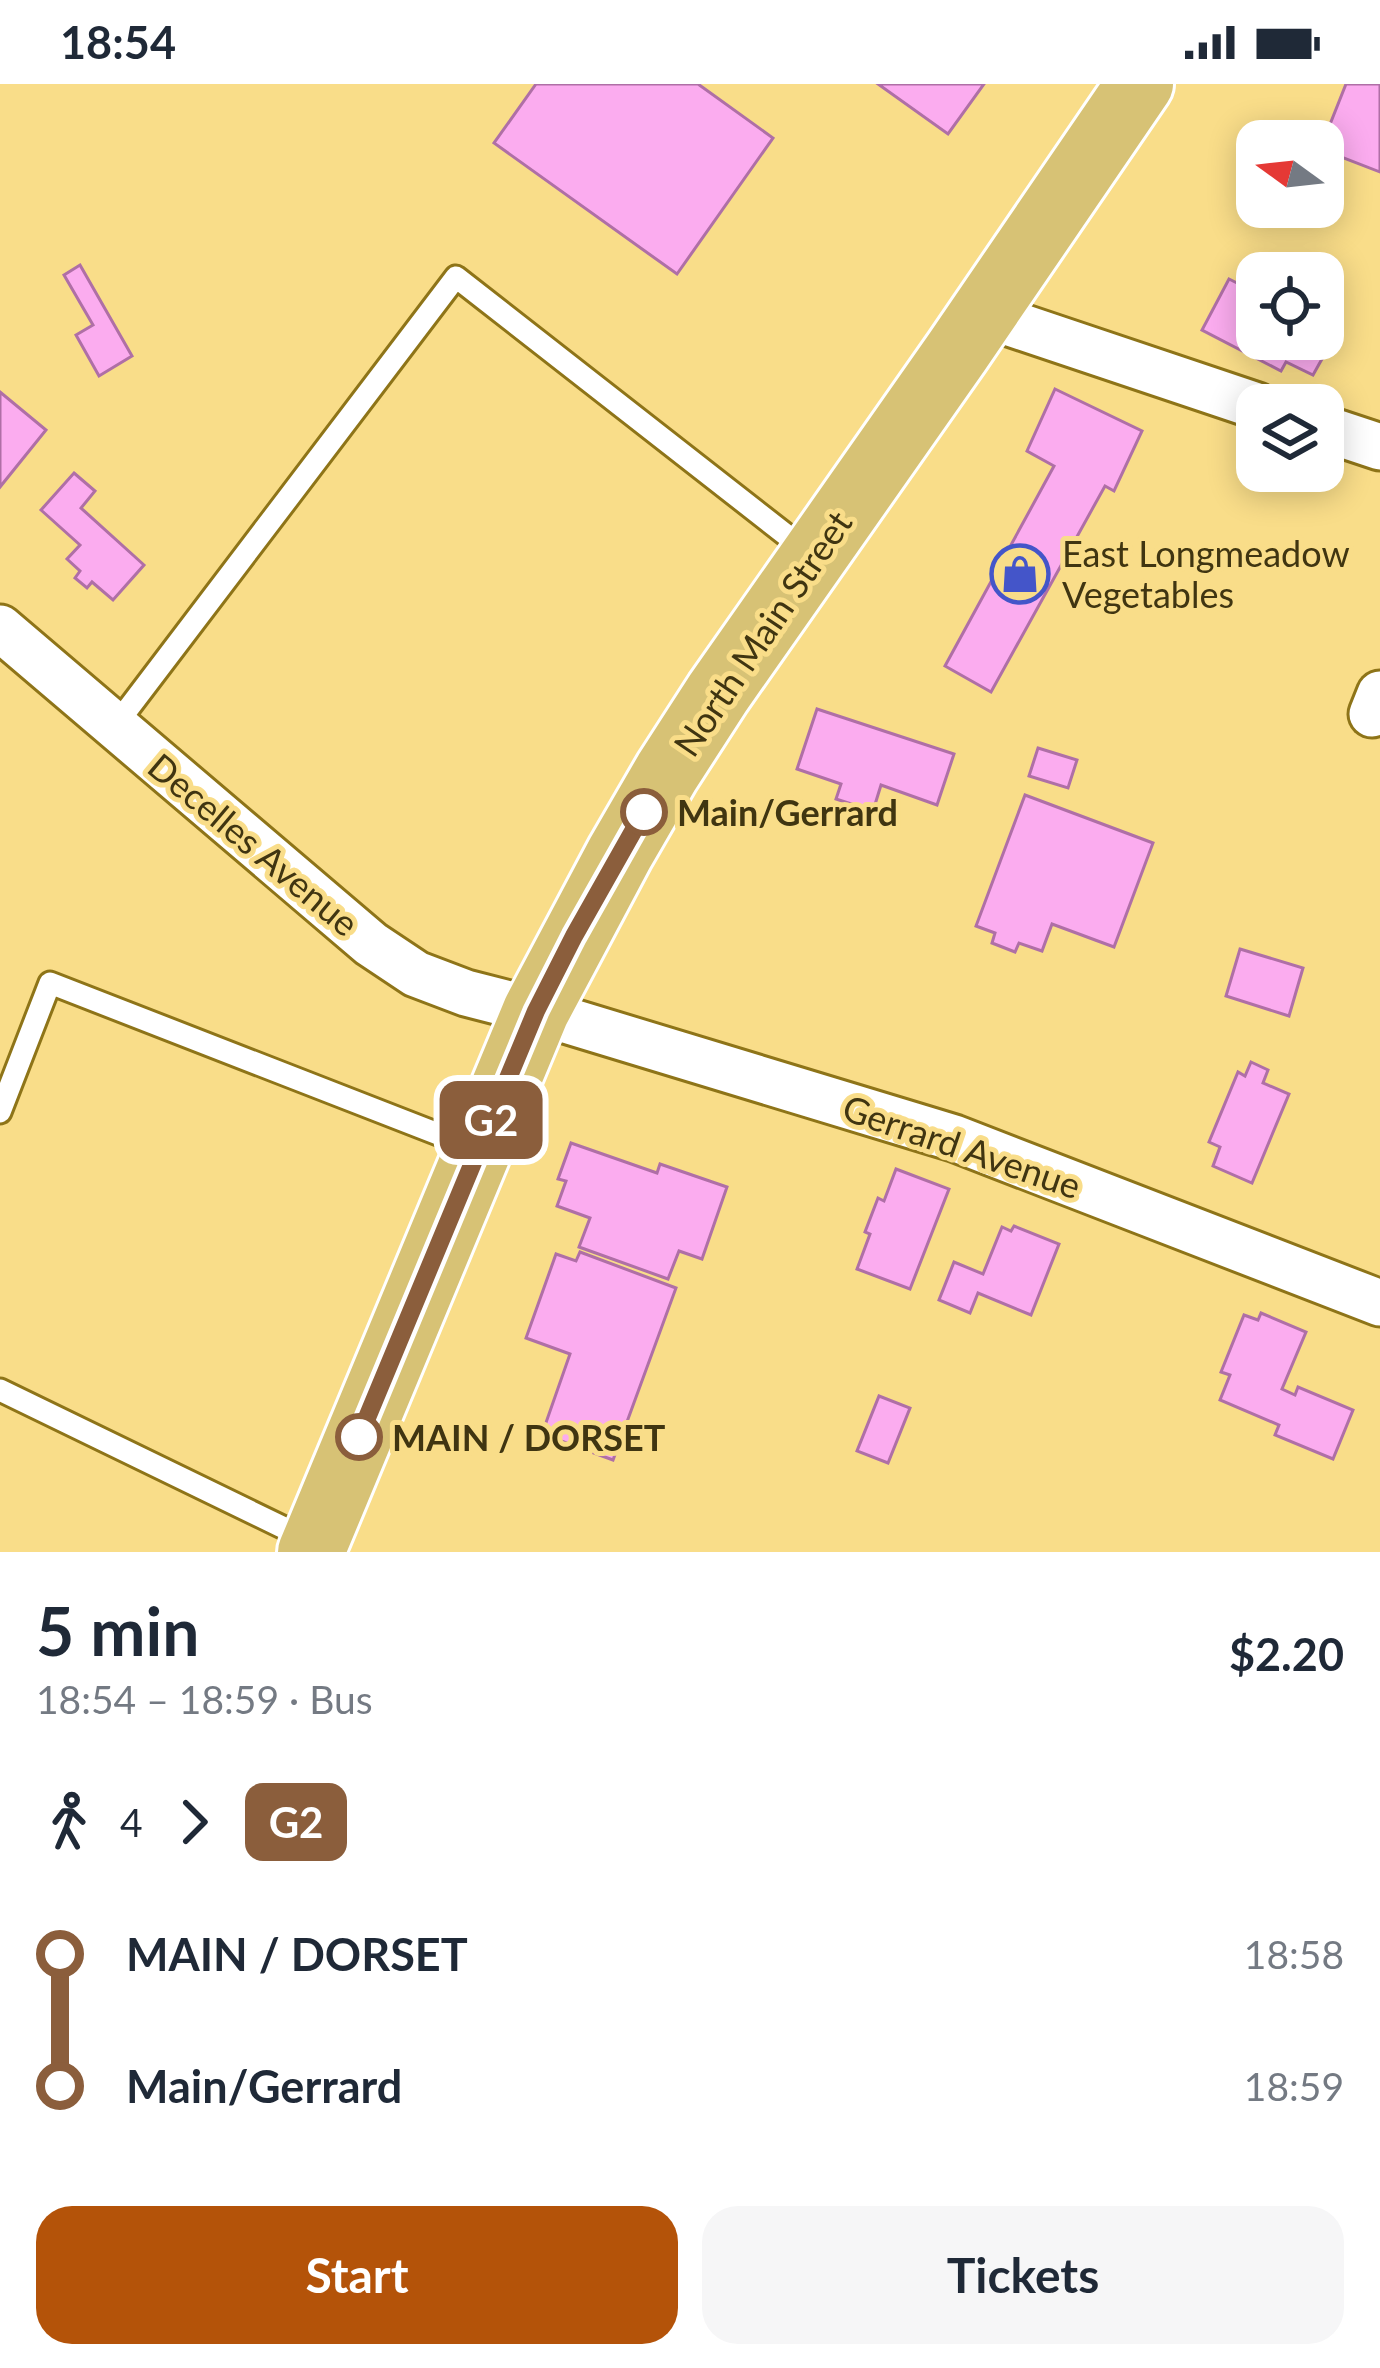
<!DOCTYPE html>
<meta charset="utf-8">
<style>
:root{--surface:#fff;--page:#f6f6f7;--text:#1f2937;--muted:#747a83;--accent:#b45309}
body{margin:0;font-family:Lato,sans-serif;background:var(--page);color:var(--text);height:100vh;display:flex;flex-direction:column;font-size:45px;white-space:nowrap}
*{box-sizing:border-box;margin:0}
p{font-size:39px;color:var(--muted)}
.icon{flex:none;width:66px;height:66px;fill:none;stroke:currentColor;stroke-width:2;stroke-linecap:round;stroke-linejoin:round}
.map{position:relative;height:1468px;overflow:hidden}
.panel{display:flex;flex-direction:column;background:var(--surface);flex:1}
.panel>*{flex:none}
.badge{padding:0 24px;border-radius:18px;font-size:42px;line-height:78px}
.needle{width:78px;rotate:285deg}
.buttons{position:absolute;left:1236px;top:36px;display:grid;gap:24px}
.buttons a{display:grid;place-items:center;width:108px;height:108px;border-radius:24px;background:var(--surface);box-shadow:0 6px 30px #0003;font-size:60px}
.map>.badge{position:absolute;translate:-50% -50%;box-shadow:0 0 0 6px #fff}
.legs{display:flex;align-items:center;gap:18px;height:132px;padding:0 36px;font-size:39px}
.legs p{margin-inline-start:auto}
.summary{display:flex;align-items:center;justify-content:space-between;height:204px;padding:0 36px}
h1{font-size:66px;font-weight:700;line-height:90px}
.primary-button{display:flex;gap:24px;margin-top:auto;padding:24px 36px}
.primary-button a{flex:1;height:138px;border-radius:36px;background:var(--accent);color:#fff;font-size:48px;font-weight:700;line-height:138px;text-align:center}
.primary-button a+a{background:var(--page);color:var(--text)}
ul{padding:0 36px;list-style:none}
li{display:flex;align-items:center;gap:42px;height:132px;font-size:45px}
li i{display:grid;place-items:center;width:18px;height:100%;margin:0 15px;background:currentColor}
li i::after{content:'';width:30px;height:30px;margin:-15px;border:9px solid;border-radius:50%;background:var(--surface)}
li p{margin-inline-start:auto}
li:first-child i{background:linear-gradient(#0000 50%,currentColor 0)}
li:last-child i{background:linear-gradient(currentColor 50%,#0000 0)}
.status{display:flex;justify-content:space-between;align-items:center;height:84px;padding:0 60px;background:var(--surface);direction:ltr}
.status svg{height:33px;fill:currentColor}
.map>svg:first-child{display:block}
.building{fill:#fbacef;stroke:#af6fa6;stroke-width:3}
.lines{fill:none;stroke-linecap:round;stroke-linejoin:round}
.lane-casing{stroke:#8e7418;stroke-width:27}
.street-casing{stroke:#8e7418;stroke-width:51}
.primary-casing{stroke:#fff;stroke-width:72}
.lane{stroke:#fff;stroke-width:21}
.street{stroke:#fff;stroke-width:45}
.primary{stroke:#d7c275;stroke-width:66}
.line-1-casing{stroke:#fff;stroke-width:27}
.line-1{stroke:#8b5e3c;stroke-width:18}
.stop-1-dot{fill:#fff;stroke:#8b5e3c;stroke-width:6}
.labels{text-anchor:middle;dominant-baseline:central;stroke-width:10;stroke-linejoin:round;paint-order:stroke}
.poi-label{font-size:36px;fill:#403511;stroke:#f9dd89;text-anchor:start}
.street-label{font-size:36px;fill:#403511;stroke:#f9dd89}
.stop-label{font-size:36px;font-weight:bold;fill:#403511;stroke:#f9dd89;text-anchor:start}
</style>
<div class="status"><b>18:54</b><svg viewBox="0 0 49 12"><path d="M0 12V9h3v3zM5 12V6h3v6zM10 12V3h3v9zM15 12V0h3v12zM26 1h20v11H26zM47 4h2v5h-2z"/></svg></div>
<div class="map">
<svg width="1380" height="1468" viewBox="0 0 1380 1468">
<rect width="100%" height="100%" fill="#f9dd89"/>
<g class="building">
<path d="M536,0H698L773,54L677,190L494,59Z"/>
<path d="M878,0H984L948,50Z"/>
<path d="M1346,0H1380V88L1323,66V58Z"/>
<path d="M80,181L132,272L99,292L76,251L93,241L64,191Z"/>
<path d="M1229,195L1257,209V255H1323V252L1332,257L1313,291L1286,278L1281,287L1202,246Z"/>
<path d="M1055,305L1142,347L1114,407L1105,402L991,608L945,582L1054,382L1027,367Z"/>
<path d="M0,308L46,346L0,403Z"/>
<path d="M74,389L95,407L81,424L144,481L113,516L92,498L87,504L75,494L80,487L67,475L80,461L41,426Z"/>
<path d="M817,625L954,670L937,721L881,701L873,727L836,715L841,700L797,685Z"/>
<path d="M1038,664L1077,676L1068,704L1029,692Z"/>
<path d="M1025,711L1153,759L1114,863L1052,840L1042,867L1019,859L1015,868L992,859L995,849L976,842Z"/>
<path d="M1240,865L1303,884L1289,932L1226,912Z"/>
<path d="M1251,978L1268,986L1263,999L1289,1010L1252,1099L1213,1082L1220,1063L1209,1058L1238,988L1245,992Z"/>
<path d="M571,1059L657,1089L660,1080L727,1103L702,1175L679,1167L668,1195L579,1163L590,1134L557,1122L566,1097L558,1095Z"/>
<path d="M896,1085L949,1105L910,1205L857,1185L870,1150L865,1148L878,1114L884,1117Z"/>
<path d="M1014,1142L1059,1160L1031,1231L978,1209L970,1229L939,1216L954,1178L983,1190L1002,1143L1011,1147Z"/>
<path d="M580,1168L676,1204L613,1376L542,1350L570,1270L526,1254L556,1170L576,1177Z"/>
<path d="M1261,1229L1306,1248L1282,1305L1295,1311L1298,1303L1353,1326L1333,1375L1275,1351L1279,1341L1220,1316L1230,1291L1221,1288L1244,1231L1258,1236Z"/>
<path d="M879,1312L910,1324L888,1379L857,1367Z"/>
</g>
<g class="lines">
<defs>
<g id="lane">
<path d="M115,642L456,193L808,468"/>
<path d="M0,1028L50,899L474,1064"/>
<path d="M0,1306L309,1456"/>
</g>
<g id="street">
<path d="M983,230L1257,322"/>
<path d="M1323,344L1380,363"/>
<path d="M0,544L371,860L416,890L466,909L536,927L954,1054L1380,1219"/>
<path d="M1372,630L1380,610"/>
</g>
<path id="primary" d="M311,1468L536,927L620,769L667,688L718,609L957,268L1140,0"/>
</defs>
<use href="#lane" class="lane-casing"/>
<use href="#street" class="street-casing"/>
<use href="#primary" class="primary-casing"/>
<use href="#lane" class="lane"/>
<use href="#street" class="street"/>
<use href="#primary" class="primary"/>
</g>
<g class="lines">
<defs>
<path id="line-1" d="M359,1353L536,927L574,852L644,728"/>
</defs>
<use href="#line-1" class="line-1-casing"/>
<use href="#line-1" class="line-1"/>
</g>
<defs>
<symbol id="shop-ring" viewBox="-11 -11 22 22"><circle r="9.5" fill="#f9dd89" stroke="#4455c9" stroke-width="1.5"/><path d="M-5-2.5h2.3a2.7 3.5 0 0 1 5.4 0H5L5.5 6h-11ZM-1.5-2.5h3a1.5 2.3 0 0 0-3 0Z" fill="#4455c9"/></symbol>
</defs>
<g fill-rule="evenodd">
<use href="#shop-ring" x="987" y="457" width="66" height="66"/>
</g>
<g class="stop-1-dot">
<circle cx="644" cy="728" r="21"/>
<circle cx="359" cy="1353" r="21"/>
</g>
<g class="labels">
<g class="poi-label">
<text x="1062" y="469">East Longmeadow<tspan x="1062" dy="41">Vegetables</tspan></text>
</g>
<g class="street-label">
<text transform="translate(762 549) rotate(-56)">North Main Street</text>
<text transform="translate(254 760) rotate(40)">Decelles Avenue</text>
<text transform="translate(962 1062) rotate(19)">Gerrard Avenue</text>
</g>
<g class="stop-label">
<text x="677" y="728">Main/Gerrard</text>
<text x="392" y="1353">MAIN / DORSET</text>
</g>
</g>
</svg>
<div class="buttons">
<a><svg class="needle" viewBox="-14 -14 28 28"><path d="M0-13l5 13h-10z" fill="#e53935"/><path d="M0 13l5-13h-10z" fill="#747a83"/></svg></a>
<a><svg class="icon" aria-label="locate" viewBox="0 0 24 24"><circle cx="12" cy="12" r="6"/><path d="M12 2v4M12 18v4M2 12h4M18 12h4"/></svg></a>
<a><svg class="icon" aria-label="layers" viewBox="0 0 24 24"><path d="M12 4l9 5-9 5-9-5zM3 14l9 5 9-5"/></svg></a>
</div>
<b class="badge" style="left:491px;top:1036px;background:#8b5e3c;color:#fff">G2</b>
</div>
<section class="panel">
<div class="summary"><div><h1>5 min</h1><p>18:54 – 18:59 · Bus</p></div><b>$2.20</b></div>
<div class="legs"><svg class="icon" aria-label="walk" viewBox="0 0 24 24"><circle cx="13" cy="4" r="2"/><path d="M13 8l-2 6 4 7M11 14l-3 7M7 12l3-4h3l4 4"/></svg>4<svg class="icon" aria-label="forward" viewBox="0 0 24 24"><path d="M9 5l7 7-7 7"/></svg><b class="badge" style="background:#8b5e3c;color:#fff">G2</b></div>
<ul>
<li><i style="color:#8b5e3c"></i><b>MAIN / DORSET</b><p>18:58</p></li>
<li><i style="color:#8b5e3c"></i><b>Main/Gerrard</b><p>18:59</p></li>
</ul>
<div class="primary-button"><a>Start</a><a>Tickets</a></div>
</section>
